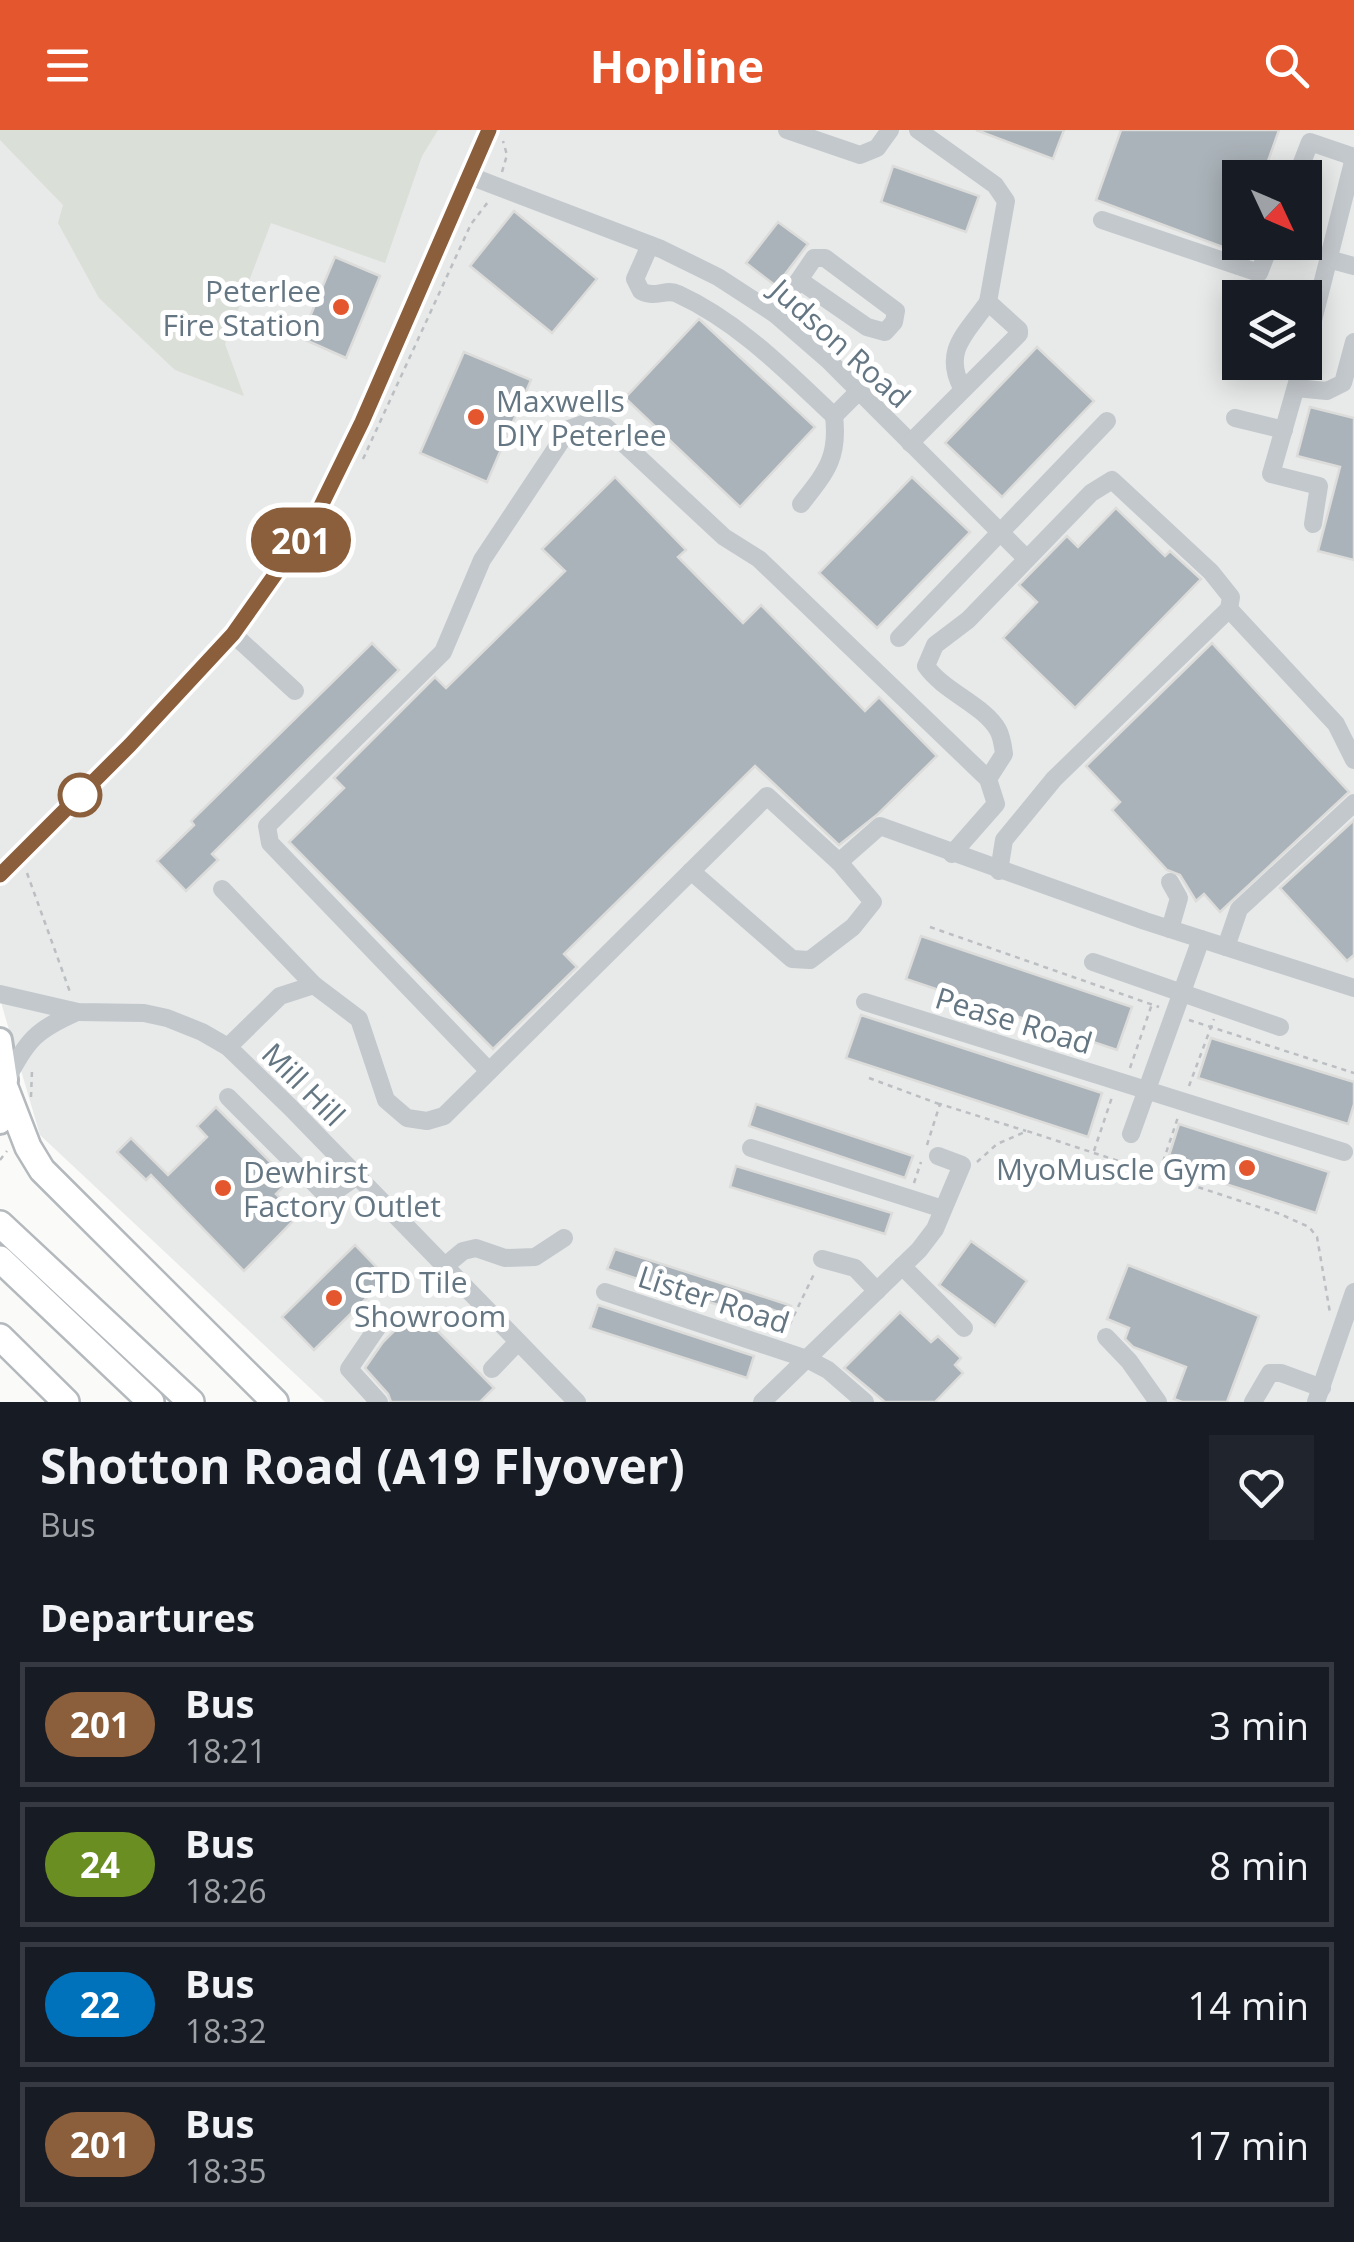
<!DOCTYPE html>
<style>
:root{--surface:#171b24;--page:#20242c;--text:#f1f3f6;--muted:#9ea1a6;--line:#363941;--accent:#e4572e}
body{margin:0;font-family:"Open Sans",sans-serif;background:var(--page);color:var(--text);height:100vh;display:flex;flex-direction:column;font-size:38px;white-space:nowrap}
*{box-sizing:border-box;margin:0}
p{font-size:32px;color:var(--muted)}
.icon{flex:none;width:55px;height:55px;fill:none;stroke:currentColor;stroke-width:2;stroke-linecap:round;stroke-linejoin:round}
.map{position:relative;height:1272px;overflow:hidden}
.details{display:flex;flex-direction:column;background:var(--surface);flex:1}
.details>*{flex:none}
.badge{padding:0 20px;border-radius:32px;font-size:35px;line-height:65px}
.needle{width:65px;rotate:134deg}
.buttons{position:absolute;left:1222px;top:30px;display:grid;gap:20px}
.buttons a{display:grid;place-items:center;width:100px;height:100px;border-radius:0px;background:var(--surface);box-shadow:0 5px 25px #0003;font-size:50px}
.map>.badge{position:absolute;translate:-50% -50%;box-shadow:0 0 0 5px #fff}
h2{padding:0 40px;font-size:38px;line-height:90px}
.round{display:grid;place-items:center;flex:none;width:105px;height:105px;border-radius:0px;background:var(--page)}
.head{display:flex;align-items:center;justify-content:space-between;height:170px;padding:0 40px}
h1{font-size:48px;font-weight:700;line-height:75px}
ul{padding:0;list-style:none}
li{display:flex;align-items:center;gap:30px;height:125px;margin:0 20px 15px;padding:0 20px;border:5px solid var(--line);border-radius:0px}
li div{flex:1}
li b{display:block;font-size:38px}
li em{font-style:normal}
li .badge{min-width:110px;font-weight:700;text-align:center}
header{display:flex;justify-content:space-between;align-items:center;height:130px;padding:0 40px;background:var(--accent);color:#fff;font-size:45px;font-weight:700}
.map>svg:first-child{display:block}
.built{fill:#e8e9e9;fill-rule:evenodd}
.green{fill:#dadfd7}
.building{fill:#aab3b9;stroke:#dcdcda;stroke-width:2.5}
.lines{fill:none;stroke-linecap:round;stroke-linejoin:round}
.major-casing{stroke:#b5babe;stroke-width:28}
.highway-casing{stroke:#b4b9bd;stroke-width:30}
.path{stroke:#bbbfc2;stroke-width:2.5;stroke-dasharray:5 5;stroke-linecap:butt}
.minor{stroke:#c3c8cc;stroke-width:18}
.major{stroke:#fff;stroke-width:22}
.highway{stroke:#fff;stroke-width:25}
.line-casing{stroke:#fff;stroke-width:22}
.line{stroke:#8b5e3c;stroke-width:15}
.poi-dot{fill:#e4572e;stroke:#fff;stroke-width:4}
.stop-dot{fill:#fff;stroke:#8b5e3c;stroke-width:5}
.labels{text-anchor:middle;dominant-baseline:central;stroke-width:10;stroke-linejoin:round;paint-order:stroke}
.poi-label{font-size:30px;fill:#657683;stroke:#fff;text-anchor:start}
.street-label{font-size:30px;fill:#657683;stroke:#fff}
</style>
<header><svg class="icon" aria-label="menu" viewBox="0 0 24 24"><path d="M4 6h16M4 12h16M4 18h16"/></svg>Hopline<svg class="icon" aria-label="search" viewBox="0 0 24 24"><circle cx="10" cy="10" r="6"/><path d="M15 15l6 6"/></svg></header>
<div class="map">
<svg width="1354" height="1272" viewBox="0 0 1354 1272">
<rect width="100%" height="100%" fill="#fafaf8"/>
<path class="built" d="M0,0H1354V1272H325L40,1005L0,869ZM1240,48H1305V112H1240ZM1240,168H1305V232H1240Z"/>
<path class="green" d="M0,0H438L422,26L385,133L271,93L225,214L244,266L175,240L99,168L58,93L63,75L0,10Z"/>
<g class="building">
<path d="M976,0H1064L1053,29Z"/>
<path d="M1121,0H1279L1262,48H1240V111L1236,122L1096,70Z"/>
<path d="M893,36L979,66L966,102L881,72Z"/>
<path d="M514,81L597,149L552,203L470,136Z"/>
<path d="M778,92L808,114L776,156L746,133Z"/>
<path d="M335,127L380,146L346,228L301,208Z"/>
<path d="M699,189L815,297L740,377L625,268Z"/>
<path d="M1037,217L1094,271L1002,367L945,313Z"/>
<path d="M464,222L531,250L487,352L420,323Z"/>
<path d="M1310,277L1354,288V430L1318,421L1340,337L1297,326Z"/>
<path d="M615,347L686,420L678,427L743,493L761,475L865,581L879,567L937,626L878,684L839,715L755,636L564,824L577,837L493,919L289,712L344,658L334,648L435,547L446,558L565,441L542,419Z"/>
<path d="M912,347L970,402L877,498L819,443Z"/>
<path d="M1116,378L1165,426L1170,421L1201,449L1075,578L1003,508L1037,472L1019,455L1067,406L1078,417Z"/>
<path d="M372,513L399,540L212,724L218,730L186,761L157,731L194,695L191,691Z"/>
<path d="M1212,513L1349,662L1220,782L1204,764L1196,771L1180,745L1167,740L1112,680L1120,672L1086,636Z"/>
<path d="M1354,690V825L1347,831L1280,758Z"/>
<path d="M921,806L1132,877L1117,920L906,849Z"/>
<path d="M861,885L1102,963L1088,1007L846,928Z"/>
<path d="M1211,908L1354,952V974L1348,994L1198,948Z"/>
<path d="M756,974L913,1026L905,1048L749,996Z"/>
<path d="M216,977L289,1051L276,1064L298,1086L244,1141L151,1045L146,1050L117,1022L131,1008L168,1045L207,1007L197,996Z"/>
<path d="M1179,994L1329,1042L1316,1083L1166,1035Z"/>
<path d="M736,1036L892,1083L885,1104L730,1057Z"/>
<path d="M971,1111L1027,1151L995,1196L939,1155Z"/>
<path d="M355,1115L387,1148L314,1220L282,1187Z"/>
<path d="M615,1119L786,1174L791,1176L787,1186L771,1179L768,1191L607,1139Z"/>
<path d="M1128,1135L1259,1186L1227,1272H1182L1174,1269L1186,1237L1133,1217L1125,1209L1129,1198L1107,1189Z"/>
<path d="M598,1175L754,1226L747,1248L590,1198Z"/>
<path d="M416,1179L494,1258L480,1272H391L388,1264L365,1238L383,1212Z"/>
<path d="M900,1182L931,1212L938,1206L961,1228L955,1235L963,1243L935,1272H885L844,1238Z"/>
</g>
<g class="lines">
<defs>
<path id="major" d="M0,910L6,950L0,992"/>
<g id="highway">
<path d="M6,960L28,1017L42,1040L275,1272"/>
<path d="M0,1094L191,1272"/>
<path d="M0,1129L151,1272"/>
<path d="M0,1207L66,1272"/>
</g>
</defs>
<use href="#major" class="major-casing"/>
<use href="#highway" class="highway-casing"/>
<g class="path">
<path d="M502,42L507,25L503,11"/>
<path d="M363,329L471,94L488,72"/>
<path d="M27,743L70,862"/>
<path d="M930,797L1159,877"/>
<path d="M1189,890L1354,943"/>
<path d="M1130,938L1152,874"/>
<path d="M869,948L939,974"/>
<path d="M1189,956L1214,889"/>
<path d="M31,967L32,940"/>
<path d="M927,1015L940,974L1026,1001"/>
<path d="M1094,1021L1112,967"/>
<path d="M0,1030L7,1021"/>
<path d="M977,1032L997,1014L1027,1001L1280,1084L1309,1097L1317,1107L1330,1183"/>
<path d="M1160,1041L1178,987"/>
<path d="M914,1053L921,1032"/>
<path d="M785,1204L814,1144"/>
</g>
<g class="minor">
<path d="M787,0L860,25L877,18L890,0"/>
<path d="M918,0L995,55L1006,71L988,172"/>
<path d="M470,46L661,119L718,147L775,184L828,230L1027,429"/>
<path d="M1296,48L1310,12L1354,27"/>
<path d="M1102,90L1259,143L1271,112"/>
<path d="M650,115L635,149L641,161C655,169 666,158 678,164C739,192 786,241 834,286L859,261"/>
<path d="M1328,129L1354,136"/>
<path d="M775,184L799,150L867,197L885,202L894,192L896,181L825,128H814L799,150"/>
<path d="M1305,222L1354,28"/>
<path d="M1303,232L1271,344L1319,356L1313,394"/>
<path d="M1296,258L1327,261L1343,253L1354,212"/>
<path d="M1235,288L1284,300"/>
<path d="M910,313L1019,204V200L988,172C967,203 942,220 962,258"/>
<path d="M801,374C826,342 839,328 834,286"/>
<path d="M233,504L295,561"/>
<path d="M899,508L1107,291"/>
<path d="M988,649L1004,624C1003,616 1002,607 998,600C984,575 944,562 926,536L935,515L968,490L1091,363L1112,350L1211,442L1231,467L1229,479"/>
<path d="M691,741L792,829L810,830L853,797L873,772L839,732"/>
<path d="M999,741L1004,710L1054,649L1229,479L1336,594L1354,630"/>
<path d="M0,745L157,587L233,504L315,389L362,292L489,0"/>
<path d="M1170,752L1179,768L1170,799"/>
<path d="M222,759L314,855"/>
<path d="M1226,817L1239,779L1354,673"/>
<path d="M1093,832L1280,897"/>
<path d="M0,864L78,882L144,883L167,888L202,902L228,917L290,977L577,1272"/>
<path d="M865,872L1344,1022"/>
<path d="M228,917L280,866L314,855L359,889L386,970L407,988L427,991L444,986L767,666L839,732L880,696L1145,791L1354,858"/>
<path d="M489,941L270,713L267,696L443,522L482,430L569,299L586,293L606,297L724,407L759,429L988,649L996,674L952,724"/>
<path d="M6,950C29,909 34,901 77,882"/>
<path d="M228,967L325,1064H331L357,1046"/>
<path d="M1131,1004L1201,809"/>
<path d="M751,1018L943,1079"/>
<path d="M822,1129L855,1138L877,1161"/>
<path d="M445,1136L463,1121L476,1118L505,1128L535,1127L564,1108"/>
<path d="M902,1136L964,1198"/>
<path d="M605,1162L807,1229L828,1240L865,1272"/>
<path d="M1106,1207L1129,1231L1158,1272"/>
<path d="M492,1239L518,1212"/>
<path d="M379,1272L349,1239L379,1195"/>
<path d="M762,1272L919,1120L935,1099L962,1035L938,1026"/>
<path d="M1253,1272L1270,1243H1281L1322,1258"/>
<path d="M1316,1272L1354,1162"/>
</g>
<use href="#major" class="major"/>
<use href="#highway" class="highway"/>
</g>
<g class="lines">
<defs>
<path id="line" d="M0,745L130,615L233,504L315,388L362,292L489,0"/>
</defs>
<use href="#line" class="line-casing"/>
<use href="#line" class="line"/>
</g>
<g class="poi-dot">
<circle cx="341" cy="177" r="10"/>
<circle cx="476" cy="287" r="10"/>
<circle cx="1247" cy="1038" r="10"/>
<circle cx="223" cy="1058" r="10"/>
<circle cx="334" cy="1168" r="10"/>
</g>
<circle class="stop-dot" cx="80" cy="665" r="20"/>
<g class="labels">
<g class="poi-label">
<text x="321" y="160" text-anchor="end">Peterlee<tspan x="321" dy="34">Fire Station</tspan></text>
<text x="496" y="270">Maxwells<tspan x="496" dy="34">DIY Peterlee</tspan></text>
<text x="1227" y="1038" text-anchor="end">MyoMuscle Gym</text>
<text x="243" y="1041">Dewhirst<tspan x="243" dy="34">Factory Outlet</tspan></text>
<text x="354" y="1151">CTD Tile<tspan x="354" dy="34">Showroom</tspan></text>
</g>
<g class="street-label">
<text transform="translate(841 213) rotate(42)">Judson Road</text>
<text transform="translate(1014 890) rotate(17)">Pease Road</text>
<text transform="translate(304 954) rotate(45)">Mill Hill</text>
<text transform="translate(714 1169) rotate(18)">Lister Road</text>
</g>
</g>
</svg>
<div class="buttons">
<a><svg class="needle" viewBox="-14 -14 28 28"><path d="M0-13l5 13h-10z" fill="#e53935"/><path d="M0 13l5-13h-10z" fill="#9ea1a6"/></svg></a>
<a><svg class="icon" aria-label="layers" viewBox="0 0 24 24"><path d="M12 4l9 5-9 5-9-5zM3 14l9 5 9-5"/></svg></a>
</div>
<b class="badge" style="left:301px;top:410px;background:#8b5e3c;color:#fff">201</b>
</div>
<section class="details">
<div class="head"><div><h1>Shotton Road (A19 Flyover)</h1><p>Bus</p></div><a class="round"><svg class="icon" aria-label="heart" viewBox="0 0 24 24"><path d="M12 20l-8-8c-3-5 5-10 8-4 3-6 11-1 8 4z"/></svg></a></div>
<h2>Departures</h2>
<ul>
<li><span class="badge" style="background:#8b5e3c;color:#fff">201</span><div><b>Bus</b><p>18:21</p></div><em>3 min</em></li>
<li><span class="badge" style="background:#6b8e23;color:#fff">24</span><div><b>Bus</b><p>18:26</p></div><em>8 min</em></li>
<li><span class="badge" style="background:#0072bc;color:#fff">22</span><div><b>Bus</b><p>18:32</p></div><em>14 min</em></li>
<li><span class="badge" style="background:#8b5e3c;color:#fff">201</span><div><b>Bus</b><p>18:35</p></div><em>17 min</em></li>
</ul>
</section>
